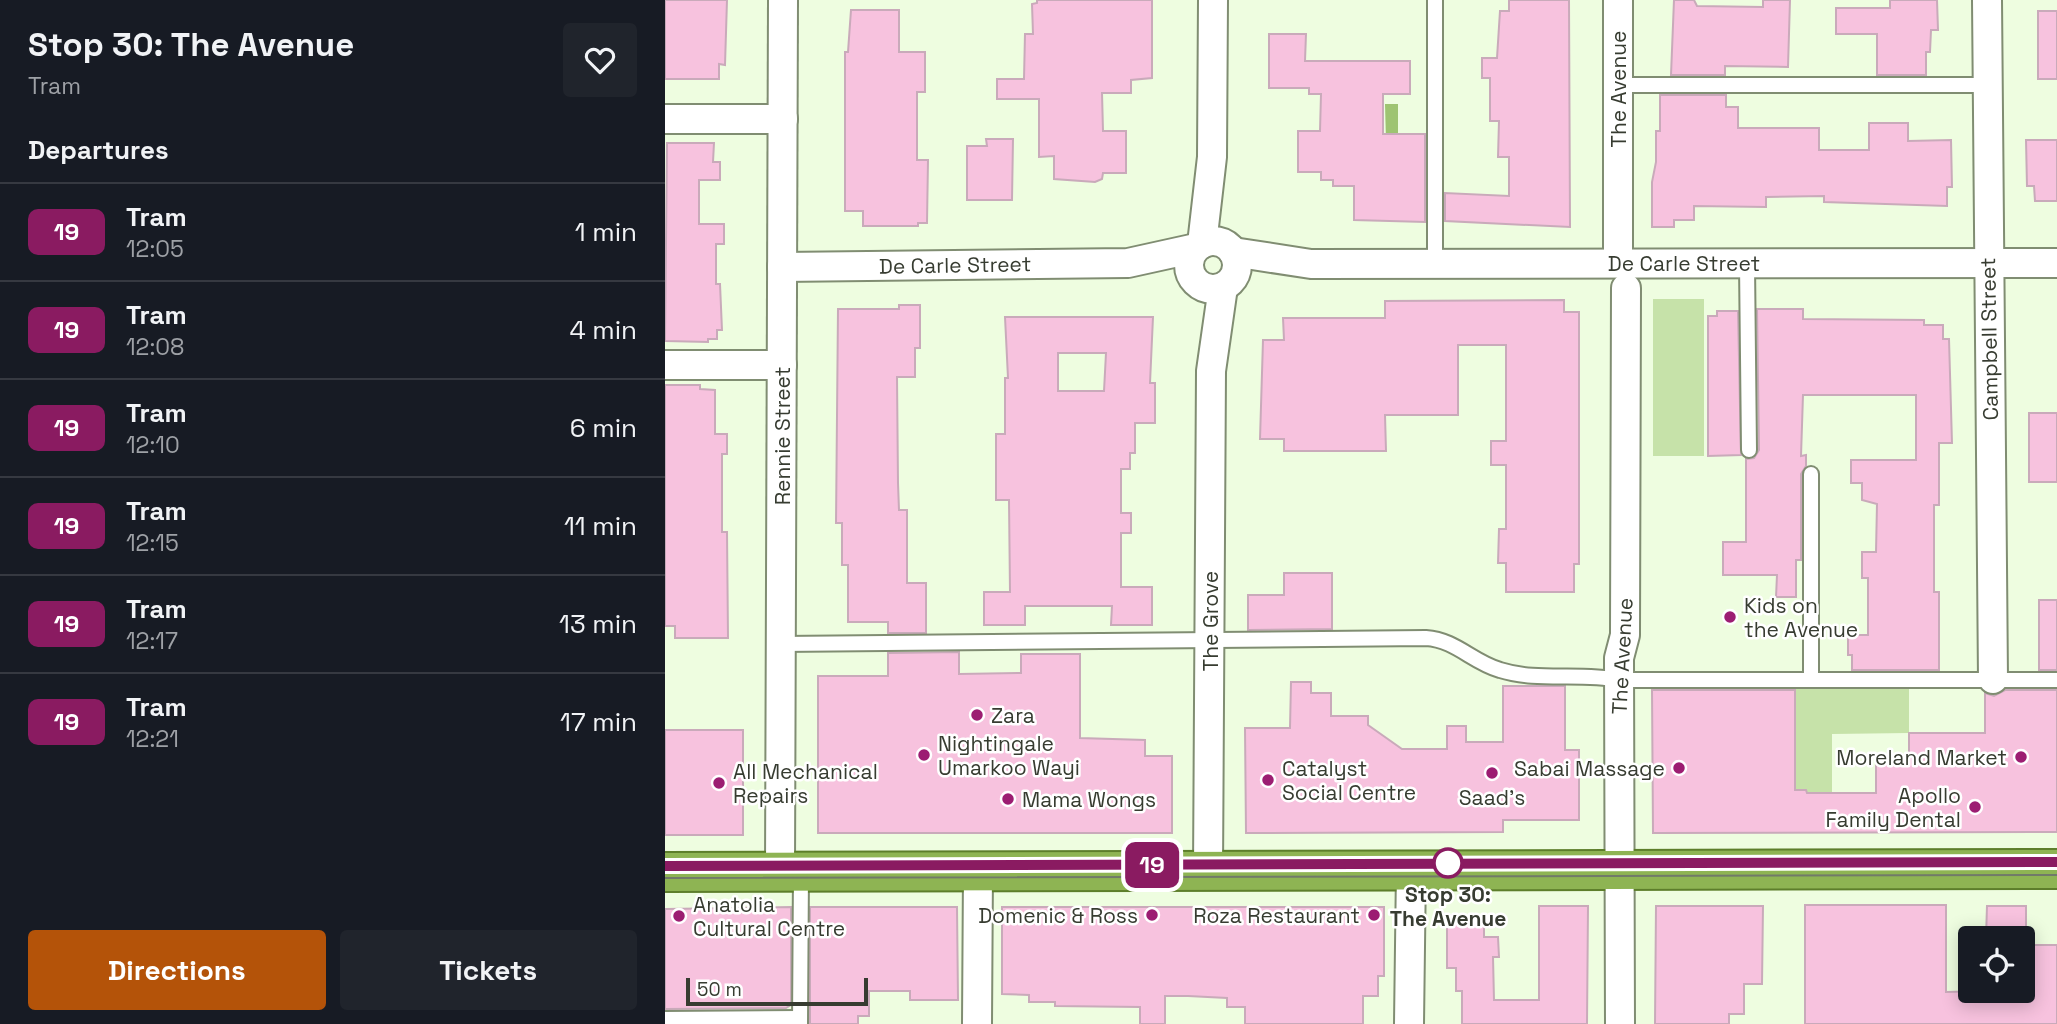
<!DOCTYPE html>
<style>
:root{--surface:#171b24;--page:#20242c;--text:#f1f3f6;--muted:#9ea1a6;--line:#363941;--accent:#b45309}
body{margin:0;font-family:"Space Grotesk",sans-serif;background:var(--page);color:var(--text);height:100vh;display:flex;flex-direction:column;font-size:26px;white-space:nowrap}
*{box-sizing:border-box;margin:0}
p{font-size:23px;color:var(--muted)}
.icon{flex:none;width:38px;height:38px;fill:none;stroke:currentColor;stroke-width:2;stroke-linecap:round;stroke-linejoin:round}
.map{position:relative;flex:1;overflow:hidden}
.sheet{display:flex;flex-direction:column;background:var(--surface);width:665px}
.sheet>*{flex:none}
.badge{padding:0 14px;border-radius:10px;font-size:24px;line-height:46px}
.buttons{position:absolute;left:1293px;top:926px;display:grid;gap:14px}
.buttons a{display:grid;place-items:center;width:77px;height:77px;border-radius:7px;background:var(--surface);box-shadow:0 4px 18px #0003;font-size:35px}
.scale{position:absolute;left:21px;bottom:18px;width:182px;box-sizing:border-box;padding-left:7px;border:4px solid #373c31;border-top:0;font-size:19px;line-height:24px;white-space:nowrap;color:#373c31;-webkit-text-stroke:5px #fff;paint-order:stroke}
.map>.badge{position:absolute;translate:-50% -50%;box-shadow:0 0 0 4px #fff}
h2{padding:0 28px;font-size:26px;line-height:63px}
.round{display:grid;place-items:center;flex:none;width:74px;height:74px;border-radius:7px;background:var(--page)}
.headline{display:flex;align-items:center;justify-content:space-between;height:119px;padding:0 28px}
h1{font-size:33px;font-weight:700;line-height:52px}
.cta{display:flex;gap:14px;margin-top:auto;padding:14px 28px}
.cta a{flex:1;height:80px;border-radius:7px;background:var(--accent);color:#fff;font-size:28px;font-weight:700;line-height:80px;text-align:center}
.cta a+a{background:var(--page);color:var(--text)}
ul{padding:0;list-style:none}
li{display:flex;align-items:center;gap:21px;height:98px;padding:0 28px;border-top:2px solid var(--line)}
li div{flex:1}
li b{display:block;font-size:26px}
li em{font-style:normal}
li .badge{min-width:77px;font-weight:700;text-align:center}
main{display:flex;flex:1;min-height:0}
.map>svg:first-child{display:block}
.green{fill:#c6e2a9}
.water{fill:#9ec472}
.building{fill:#f7c2de;stroke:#c9aaba;stroke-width:2;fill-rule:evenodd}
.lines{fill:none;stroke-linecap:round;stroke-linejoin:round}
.service-casing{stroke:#808d72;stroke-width:18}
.minor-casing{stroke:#808d72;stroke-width:32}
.trunk-casing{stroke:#5d7e2b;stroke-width:42}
.service{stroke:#fff;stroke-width:14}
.minor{stroke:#fff;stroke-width:28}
.trunk{stroke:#8eb453;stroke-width:38}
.tram{stroke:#717a69;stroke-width:2}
.line-casing{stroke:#fff;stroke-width:16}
.line{stroke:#8a1b61;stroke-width:10}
.poi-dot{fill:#9c1d72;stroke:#fff;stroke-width:2.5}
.stop-dot{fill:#fff;stroke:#8a1b61;stroke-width:3.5}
.labels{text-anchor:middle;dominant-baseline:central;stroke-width:5;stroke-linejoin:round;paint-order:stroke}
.street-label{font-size:21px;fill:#373c31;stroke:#fff}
.poi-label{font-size:21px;fill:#373c31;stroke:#fff;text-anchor:start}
.stop-label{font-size:21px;font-weight:bold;fill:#373c31;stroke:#fff}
</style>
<main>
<section class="sheet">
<div class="headline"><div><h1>Stop 30: The Avenue</h1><p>Tram</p></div><a class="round"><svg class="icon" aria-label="heart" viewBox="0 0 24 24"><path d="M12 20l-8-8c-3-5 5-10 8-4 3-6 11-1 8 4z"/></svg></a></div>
<h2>Departures</h2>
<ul>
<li><span class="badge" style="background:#8a1b61;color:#fff">19</span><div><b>Tram</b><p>12:05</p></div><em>1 min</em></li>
<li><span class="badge" style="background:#8a1b61;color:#fff">19</span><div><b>Tram</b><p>12:08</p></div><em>4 min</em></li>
<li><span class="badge" style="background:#8a1b61;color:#fff">19</span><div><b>Tram</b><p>12:10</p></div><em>6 min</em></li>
<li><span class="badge" style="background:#8a1b61;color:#fff">19</span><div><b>Tram</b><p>12:15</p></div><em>11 min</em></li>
<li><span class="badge" style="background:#8a1b61;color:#fff">19</span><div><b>Tram</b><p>12:17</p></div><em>13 min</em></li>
<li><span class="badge" style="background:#8a1b61;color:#fff">19</span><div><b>Tram</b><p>12:21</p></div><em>17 min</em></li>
</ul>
<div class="cta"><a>Directions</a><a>Tickets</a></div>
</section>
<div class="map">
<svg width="1392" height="1024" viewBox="0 0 1392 1024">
<rect width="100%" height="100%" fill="#eefde0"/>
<g class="green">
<rect x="988" y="299" width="51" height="157"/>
<path d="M1244,685V733L1167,734V833H1153V795H1142L1141,790H1130V686Z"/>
</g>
<path class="water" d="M720,104H733V141H721Z"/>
<g class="building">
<path d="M0,0H62L60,65L54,64V79H0Z"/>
<path d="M372,0H487V78L466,80V93H437L438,131H461V173H438L437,179L430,182L389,179V156L374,157V99H332V79H359L360,34H368L367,4L372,3Z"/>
<path d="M844,0H904L905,227L780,221V193L844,196V157H833L834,121H825V78H817V58H832L835,11H844Z"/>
<path d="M1009,0H1029L1032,6L1098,7V0H1125L1123,67L1060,66V75H1006Z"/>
<path d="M1225,0H1272L1273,30H1266L1265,52H1261V75H1212V34H1171V8H1225Z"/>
<path d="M186,10H234V52H260V92H252V160H263L262,223H253V226H198V211H180V52H183Z"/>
<rect x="1373" y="11" width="19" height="68"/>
<path d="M604,34H641L640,61H745V94H718V134H760V222L689,220V186H668V180H656V172H633V131H655L656,94H644V88H604Z"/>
<path d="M995,95H1061V107H1073V128H1154V150H1204V123H1243V141L1286,140L1287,187H1282V206L1159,202V196L1101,197V207L1029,206V220H1009V227H987V182L991,162V131H995Z"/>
<path d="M321,139H348L347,200H302V146H322Z"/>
<path d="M1361,140H1392V201H1370L1369,186H1362Z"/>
<path d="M2,143H49L48,162H55V180H34V224H59V244H51V284H55L57,330H52V339H43V342L0,341Z"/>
<path d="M899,300V312H914V564H909V592H841V563H833L834,529H841V465H826V441H841V345H793V415H720L721,451H619V439H595L598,340H619L618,318H720V301Z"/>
<path d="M234,305H255V348H250V377H232L233,483L234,510H242V583H261V633H223V622H183V565H177V523H171L173,309H234Z"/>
<path d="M1092,309H1138V319L1259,320V325H1278V339H1284L1287,443H1274V505H1269V592H1274V670H1187V655H1183V635H1203V578H1197V552H1211L1212,504L1197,500V483H1186V460H1251V395H1138L1136,456L1141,455V466L1136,474V560H1131V597H1111L1112,575H1058V542H1081V459L1089,458L1094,450Z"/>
<path d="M1052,311H1073L1076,455L1043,456V316H1052Z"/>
<path d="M340,317H488L485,383H490V423H470V453H465V469H456V513H466V533H456V587H487V625H446L447,606H360V625H319V592H345L344,500H331V434H340V378H343ZM393,353H441L439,391H393Z"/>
<path d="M0,385H35V389L50,390V434H62V454H57V532H62L63,638H10V626H0Z"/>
<rect x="1364" y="413" width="28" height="69"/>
<path d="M619,573H667V629L583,630V595H619Z"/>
<rect x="1374" y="600" width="18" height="70"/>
<path d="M294,652V674L356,673V654H415V738L480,740V756H507V833H153V676H223V653Z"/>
<path d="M626,682H646V693H666V716H703V725L737,749H782V726H801V742H838V686H900V750H914V820H838V832L581,833L580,728H625Z"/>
<path d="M987,690H1130V790H1141L1142,793H1211V757H1244V733H1320V693L1329,696L1340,690H1392V832L988,833Z"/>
<rect x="0" y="730" width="78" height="105"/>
<path d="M1140,905H1281V992L1358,990V945H1392V1024H1140Z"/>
<path d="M874,906H923L922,1024H797V991H791V968H782V915L802,916V923H819V937H833L834,957H828L829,1000H874Z"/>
<path d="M991,906H1098L1097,984H1079V1014H1064V1024H990Z"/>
<path d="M1322,906H1361V938H1321Z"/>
<path d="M126,907V1005L121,1008L0,1009V909Z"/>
<path d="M145,907H292L293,1000H245V991H204V1016H193V1024H145Z"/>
<path d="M337,907H719V976H713V996H698V1024H580V1007H562V998L523,996H500V1024H475V1007L390,1006V1002H364V995L337,994Z"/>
</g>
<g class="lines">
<defs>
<g id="service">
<path d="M770,0V264"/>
<path d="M954,85H1323"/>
<path d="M1082,264L1084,450"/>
<path d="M116,644L761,638C791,640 807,662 835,670C873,682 915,672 954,680H1392"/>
<path d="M1146,680V474"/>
<path d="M0,1019L135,1018"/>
<path d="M135,1024L136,871"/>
</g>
<g id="minor">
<path d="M1322,0L1328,679"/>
<path d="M0,119H118"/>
<circle cx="548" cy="265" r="24"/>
<path d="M537,244L547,157L548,0"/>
<path d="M568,252L646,264L1392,263"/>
<path d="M953,263V0"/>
<path d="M117,267L463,263L531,248"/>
<path d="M0,365H117"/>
<path d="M115,871L118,0"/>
<path d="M543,871L546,371L558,287"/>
<path d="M312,1024L313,871"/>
<path d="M744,1024L746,869"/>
<path d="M955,1024L954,658L960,635L961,288"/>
</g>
<path id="trunk" d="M0,872L1392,869"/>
</defs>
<use href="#service" class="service-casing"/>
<use href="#minor" class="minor-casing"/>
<use href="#trunk" class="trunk-casing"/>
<use href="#service" class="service"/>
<use href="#minor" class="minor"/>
<use href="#trunk" class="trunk"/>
<g class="tram">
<path d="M0,866L1392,862"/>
<path d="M0,878L1392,875"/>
</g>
</g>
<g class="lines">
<defs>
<path id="line" d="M0,866L1392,862"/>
</defs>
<use href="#line" class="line-casing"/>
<use href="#line" class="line"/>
</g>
<g class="poi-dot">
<circle cx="1065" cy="617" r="7"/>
<circle cx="312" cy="715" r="7"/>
<circle cx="259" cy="755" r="7"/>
<circle cx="1356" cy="757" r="7"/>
<circle cx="1014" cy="768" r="7"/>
<circle cx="827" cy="773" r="7"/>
<circle cx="603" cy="780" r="7"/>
<circle cx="54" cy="783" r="7"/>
<circle cx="343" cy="799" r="7"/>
<circle cx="1310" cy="807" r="7"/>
<circle cx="487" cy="915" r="7"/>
<circle cx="709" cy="915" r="7"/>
<circle cx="14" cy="916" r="7"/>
</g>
<circle class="stop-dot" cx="783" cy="863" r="14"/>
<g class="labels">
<g class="street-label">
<text transform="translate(953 89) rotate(-90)">The Avenue</text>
<text x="1019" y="263">De Carle Street</text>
<text transform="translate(290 265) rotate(-1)">De Carle Street</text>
<text transform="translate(1324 339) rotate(-91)">Campbell Street</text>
<text transform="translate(117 436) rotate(-90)">Rennie Street</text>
<text transform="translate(545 621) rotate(-90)">The Grove</text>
<text transform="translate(957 656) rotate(-87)">The Avenue</text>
</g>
<g class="poi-label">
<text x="1079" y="605">Kids on<tspan x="1079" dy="24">the Avenue</tspan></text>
<text x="326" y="715">Zara</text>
<text x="273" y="743">Nightingale<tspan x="273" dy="24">Umarkoo Wayi</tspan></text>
<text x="1342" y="757" text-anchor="end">Moreland Market</text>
<text x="617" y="768">Catalyst<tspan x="617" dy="24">Social Centre</tspan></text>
<text x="1000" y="768" text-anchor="end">Sabai Massage</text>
<text x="68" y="771">All Mechanical<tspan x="68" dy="24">Repairs</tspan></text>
<text x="1296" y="795" text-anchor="end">Apollo<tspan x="1296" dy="24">Family Dental</tspan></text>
<text x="827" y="797" text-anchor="middle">Saad's</text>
<text x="357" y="799">Mama Wongs</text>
<text x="28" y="904">Anatolia<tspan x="28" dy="24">Cultural Centre</tspan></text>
<text x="473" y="915" text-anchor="end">Domenic &amp; Ross</text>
<text x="695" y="915" text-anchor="end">Roza Restaurant</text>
</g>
<g class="stop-label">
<text x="783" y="894">Stop 30:<tspan x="783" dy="24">The Avenue</tspan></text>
</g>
</g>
</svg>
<div class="buttons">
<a><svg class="icon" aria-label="locate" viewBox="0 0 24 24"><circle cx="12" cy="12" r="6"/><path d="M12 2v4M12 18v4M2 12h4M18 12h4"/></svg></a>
</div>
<div class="scale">50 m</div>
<b class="badge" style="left:487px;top:865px;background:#8a1b61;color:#fff">19</b>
</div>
</main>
